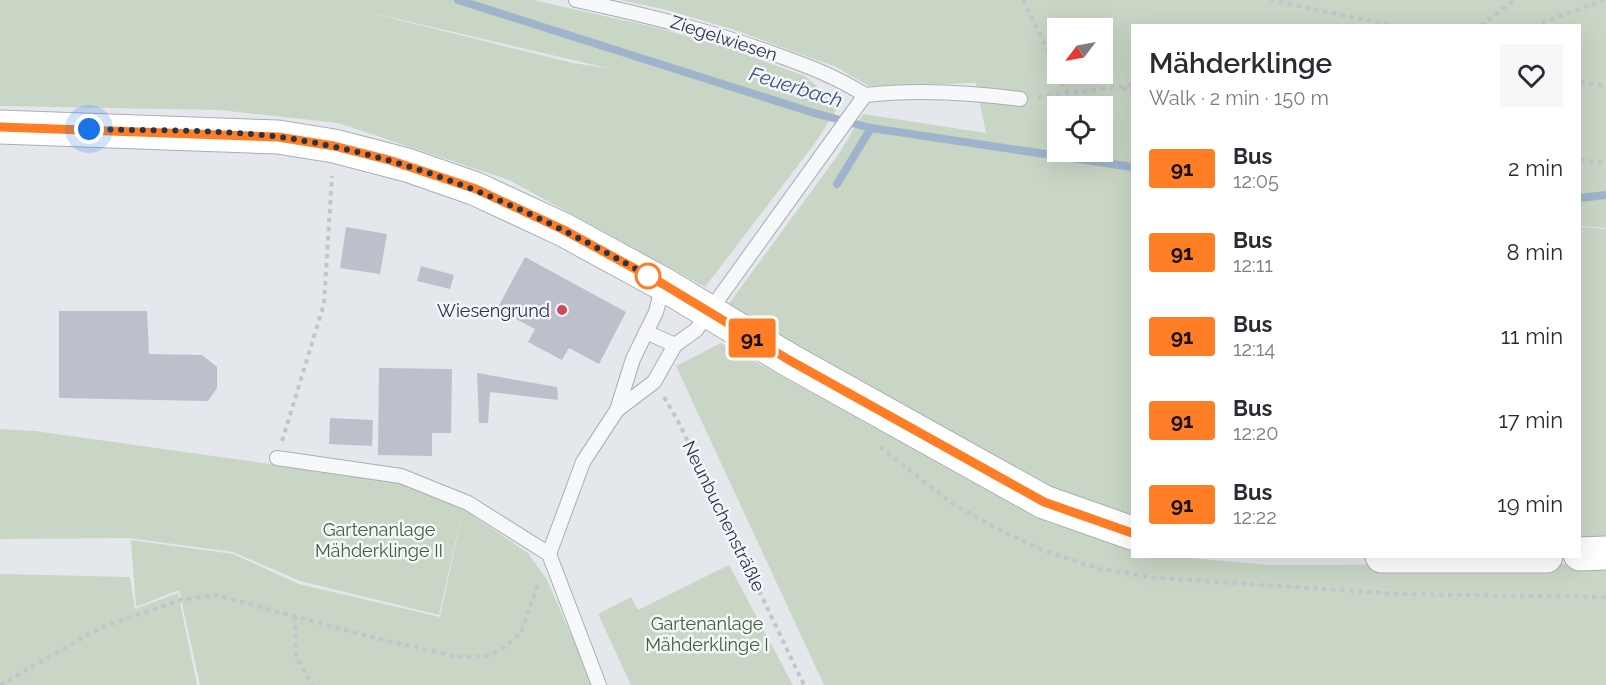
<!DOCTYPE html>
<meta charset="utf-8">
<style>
:root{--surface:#fff;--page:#f7f7f7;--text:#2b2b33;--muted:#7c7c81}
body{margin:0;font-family:Raleway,sans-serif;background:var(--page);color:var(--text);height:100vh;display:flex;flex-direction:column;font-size:22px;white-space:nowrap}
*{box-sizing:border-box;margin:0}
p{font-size:20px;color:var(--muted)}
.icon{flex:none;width:33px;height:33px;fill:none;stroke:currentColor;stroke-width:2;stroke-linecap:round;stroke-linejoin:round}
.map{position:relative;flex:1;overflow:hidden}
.side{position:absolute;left:1131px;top:24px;width:450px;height:534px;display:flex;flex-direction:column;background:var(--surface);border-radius:0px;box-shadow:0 6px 24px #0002}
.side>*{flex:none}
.badge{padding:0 12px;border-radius:4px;font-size:21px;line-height:39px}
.needle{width:39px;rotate:238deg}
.fabs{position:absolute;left:1047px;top:18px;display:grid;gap:12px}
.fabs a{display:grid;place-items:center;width:66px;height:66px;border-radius:0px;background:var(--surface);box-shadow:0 6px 24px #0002;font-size:30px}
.you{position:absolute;width:30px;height:30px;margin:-15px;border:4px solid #fff;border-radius:50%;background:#1a73e8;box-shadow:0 0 0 9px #1a73e833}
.map>.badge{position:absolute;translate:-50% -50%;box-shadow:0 0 0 3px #fff}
.round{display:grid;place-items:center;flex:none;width:63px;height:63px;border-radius:0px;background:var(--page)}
.headline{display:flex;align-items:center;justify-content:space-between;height:102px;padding:0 18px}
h1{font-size:28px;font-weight:600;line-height:45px}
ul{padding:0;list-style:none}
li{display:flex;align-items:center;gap:18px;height:84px;padding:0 18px}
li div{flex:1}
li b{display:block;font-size:22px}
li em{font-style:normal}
li .badge{min-width:66px;font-weight:700;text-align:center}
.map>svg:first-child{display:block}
.green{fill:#c9d6c5;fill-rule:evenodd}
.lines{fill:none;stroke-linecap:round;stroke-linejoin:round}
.stream{stroke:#9fb4cc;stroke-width:8}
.building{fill:#bbc0ca}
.service-casing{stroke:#a9aeb7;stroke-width:16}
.secondary-casing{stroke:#a9aeb7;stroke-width:35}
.path{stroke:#c2c5cb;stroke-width:4;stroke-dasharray:4.5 4.5;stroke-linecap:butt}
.service{stroke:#f7f8fa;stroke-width:14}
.secondary{stroke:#fff;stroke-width:33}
.line-casing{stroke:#fff;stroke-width:14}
.line{stroke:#ff7d24;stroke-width:9}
.walk{stroke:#2b3445;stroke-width:6;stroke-dasharray:0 10.8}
.stop-dot{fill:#fff;stroke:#ff7d24;stroke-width:3}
.poi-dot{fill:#d1495b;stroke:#f4f6f9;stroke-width:2}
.labels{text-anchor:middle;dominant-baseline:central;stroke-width:5;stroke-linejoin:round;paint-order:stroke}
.street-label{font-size:18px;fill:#2b3445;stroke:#f4f6f9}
.poi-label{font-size:18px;fill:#2b3445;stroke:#f4f6f9;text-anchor:end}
.park-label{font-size:18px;fill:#3f6138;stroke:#f4f6f9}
.water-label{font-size:20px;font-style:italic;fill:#34527a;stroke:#f4f6f9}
</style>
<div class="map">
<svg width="1606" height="685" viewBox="0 0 1606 685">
<rect width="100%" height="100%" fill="#e4e7ec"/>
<g class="green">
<path d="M0,0H533L658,28L725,47L805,76L839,106L815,143L705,287L509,180L338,123L220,110L0,106ZM351,8L611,69H612L573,63Z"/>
<path d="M620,0H1606V228L1580,226V26H1132V518L1062,497L843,376L728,305L838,155L863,114L986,133L976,83L869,86L836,67L732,29L663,9ZM1058,28H1102V74H1058ZM1058,106H1102V152H1058Z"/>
<path d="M1580,227L1606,229V537L1580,539Z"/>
<path d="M721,343L1049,523L1132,546V556L1180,557L1268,565L1606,564V685H824L676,366Z"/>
<path d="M0,429L35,431L399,482L463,508L439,615L300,581L233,552L129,538L0,539Z"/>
<path d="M463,509L528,553L547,580L593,685H200L179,590L136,607L131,540L233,554L299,584L440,617Z"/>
<path d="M729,565L793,685H631L598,614L631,597L638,610Z"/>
<path d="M0,574L130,577L135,609L178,593L197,685H0Z"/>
</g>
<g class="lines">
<g class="stream">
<path d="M458,0L814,113L871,128L1132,167"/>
<path d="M837,184L871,128"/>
<path d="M1580,198L1606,195"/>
</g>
</g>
<g class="building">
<path d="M346,227L387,234L380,274L340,268Z"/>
<path d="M525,257L626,312L599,364L569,348L562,360L528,342L535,329L497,309Z"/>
<path d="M421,266L454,275L450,289L417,281Z"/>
<path d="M59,311H147L149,354L202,355L217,367V388L208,401L59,398Z"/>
<path d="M379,368L452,369L451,433H432V456L378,455Z"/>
<path d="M477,373L557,387L558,400L490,392L488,423H479Z"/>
<path d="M330,418L373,420L372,446L329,444Z"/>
</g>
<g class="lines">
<defs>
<g id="service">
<path d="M576,0C645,15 711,31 777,55C808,66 837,77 865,95"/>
<path d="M646,332L675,345"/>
<path d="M617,410L654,382L675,345L696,330L865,95C917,89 968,92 1020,99"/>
<path d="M277,458L401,476L468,503L549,554"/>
<path d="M599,685L549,554L583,462L617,410L633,359L656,312L663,284"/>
</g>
<g id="secondary">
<path d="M0,127L278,137L334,146L407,165L476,189L564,230L663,284L789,360L1044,502L1132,533"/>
<path d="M1580,554L1606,553"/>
<path d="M1382,556H1546"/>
</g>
</defs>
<use href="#service" class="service-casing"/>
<use href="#secondary" class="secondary-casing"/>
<g class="path">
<path d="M1023,0L1058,73"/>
<path d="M1270,0L1395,26"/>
<path d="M1481,26L1514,0"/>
<path d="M1533,26L1604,0"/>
<path d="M1058,74L1068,94"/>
<path d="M1580,82L1606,86"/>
<path d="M1123,87L1132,94"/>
<path d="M1038,97L1132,85"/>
<path d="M1580,160L1606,163"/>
<path d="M664,397L678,421L804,685"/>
<path d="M282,441L324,304L332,176"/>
<path d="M880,447L953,504L1002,531L1045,551L1100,569L1159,578L1399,594L1606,597"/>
<path d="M295,616L296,656L312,685"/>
<path d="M0,685L102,627L181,600L216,595L367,636L458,657H484L501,650L521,633L538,583"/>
</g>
<use href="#service" class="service"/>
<use href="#secondary" class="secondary"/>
</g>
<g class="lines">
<defs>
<path id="line" d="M0,127L278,137L334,146L389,160L476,189L564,230L663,284L789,360L1044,502L1132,533"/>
</defs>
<use href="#line" class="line-casing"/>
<use href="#line" class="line"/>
<path class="walk" d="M89,129C152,131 218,129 280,137C419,157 532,210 652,278L648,276"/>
</g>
<circle class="stop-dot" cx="648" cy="276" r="12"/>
<circle class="poi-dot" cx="562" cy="310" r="6"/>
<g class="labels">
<g class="street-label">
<text transform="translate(724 38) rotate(18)">Ziegelwiesen</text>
<text transform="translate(724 516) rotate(64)">Neunbuchensträßle</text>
</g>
<g class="poi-label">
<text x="550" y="310">Wiesengrund</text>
</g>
<g class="park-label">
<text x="379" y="529">Gartenanlage<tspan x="379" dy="21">Mähderklinge II</tspan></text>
<text x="707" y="623">Gartenanlage<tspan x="707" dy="21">Mähderklinge I</tspan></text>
</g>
<g class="water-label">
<text transform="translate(796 87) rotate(17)">Feuerbach</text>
</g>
</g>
</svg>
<div class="fabs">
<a><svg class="needle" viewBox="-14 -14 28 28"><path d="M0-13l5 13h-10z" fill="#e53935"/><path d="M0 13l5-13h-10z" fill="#7c7c81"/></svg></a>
<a><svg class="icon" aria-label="locate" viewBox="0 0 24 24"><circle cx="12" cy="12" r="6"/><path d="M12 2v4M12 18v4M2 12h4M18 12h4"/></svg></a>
</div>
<div class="you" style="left:89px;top:129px"></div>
<b class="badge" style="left:752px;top:338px;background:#ff7d24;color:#111">91</b>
<section class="side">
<div class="headline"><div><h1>Mähderklinge</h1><p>Walk · 2 min · 150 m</p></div><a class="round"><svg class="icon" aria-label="heart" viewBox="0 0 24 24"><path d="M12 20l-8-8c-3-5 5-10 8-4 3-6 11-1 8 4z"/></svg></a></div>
<ul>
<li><span class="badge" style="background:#ff7d24;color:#111">91</span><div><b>Bus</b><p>12:05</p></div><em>2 min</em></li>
<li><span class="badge" style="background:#ff7d24;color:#111">91</span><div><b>Bus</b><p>12:11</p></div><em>8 min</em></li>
<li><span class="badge" style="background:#ff7d24;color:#111">91</span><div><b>Bus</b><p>12:14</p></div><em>11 min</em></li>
<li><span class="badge" style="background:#ff7d24;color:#111">91</span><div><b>Bus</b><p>12:20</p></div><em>17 min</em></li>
<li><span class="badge" style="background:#ff7d24;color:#111">91</span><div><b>Bus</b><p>12:22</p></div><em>19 min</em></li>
</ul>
</section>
</div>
